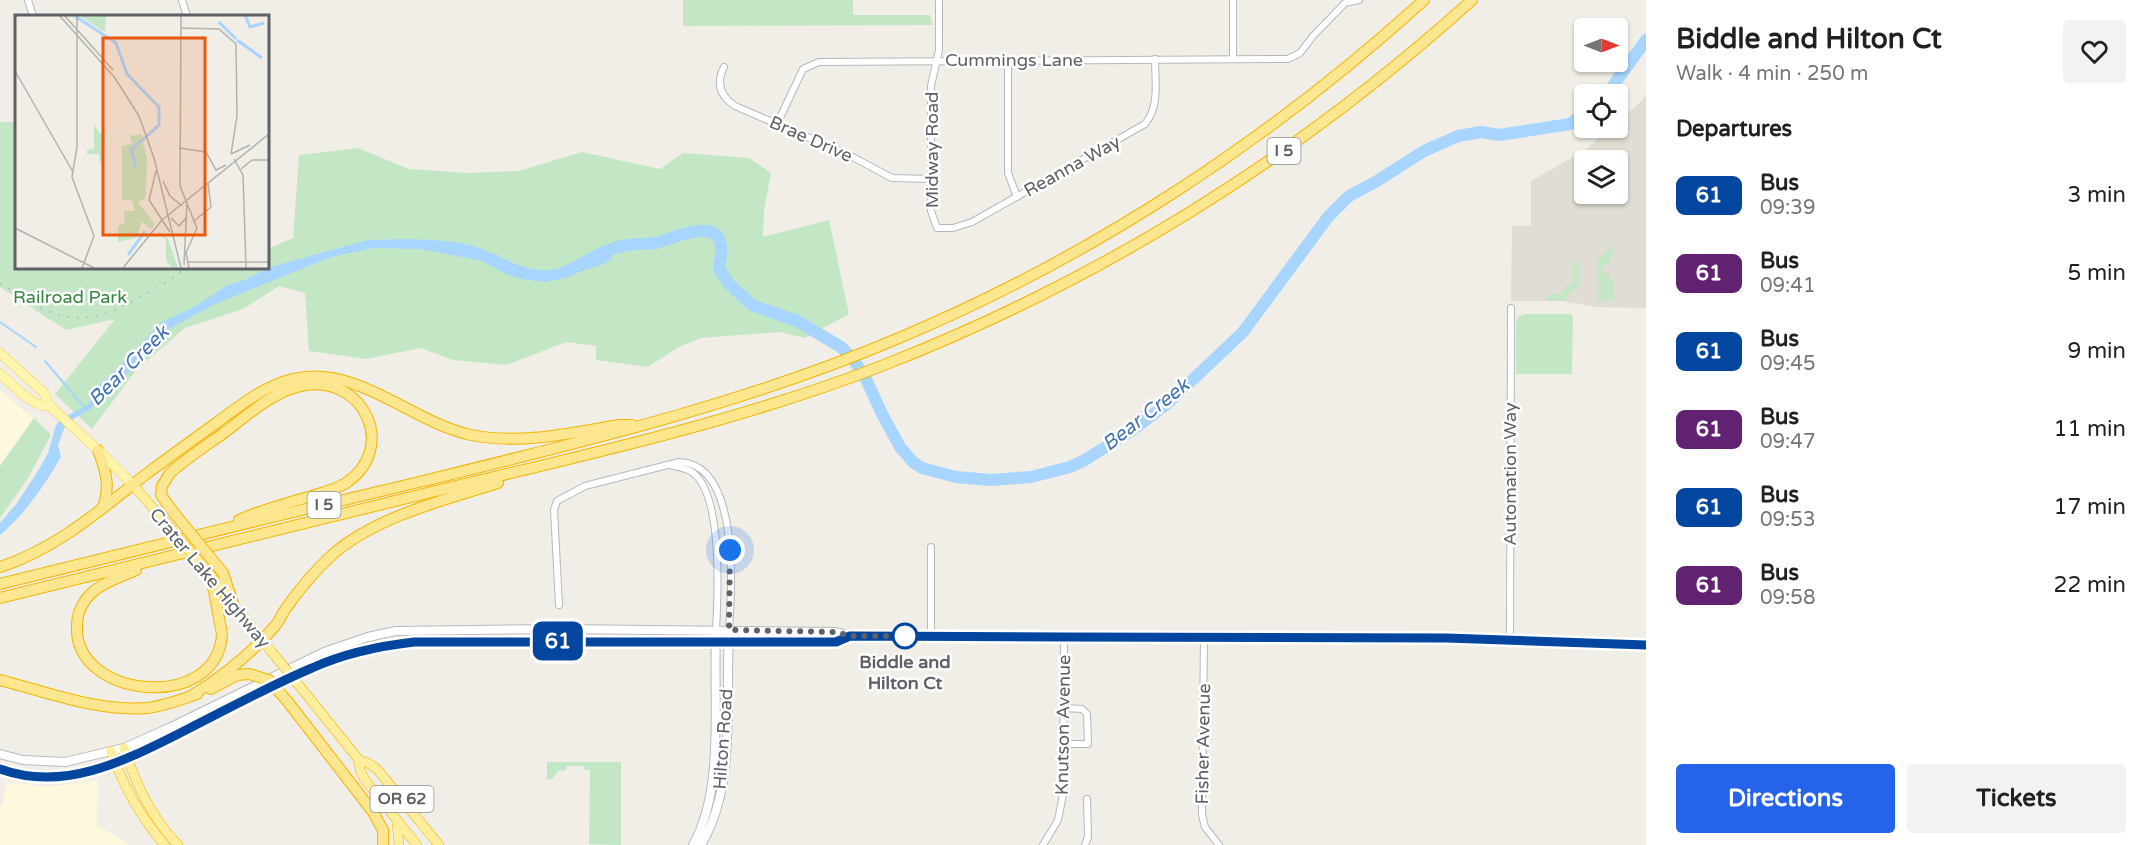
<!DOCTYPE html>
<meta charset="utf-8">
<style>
:root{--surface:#fff;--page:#f2f2f2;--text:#202124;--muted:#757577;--accent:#2563eb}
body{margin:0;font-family:"Varela Round",sans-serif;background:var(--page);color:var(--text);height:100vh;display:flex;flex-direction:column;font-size:22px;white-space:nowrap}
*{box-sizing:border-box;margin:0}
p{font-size:20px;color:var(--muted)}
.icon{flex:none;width:33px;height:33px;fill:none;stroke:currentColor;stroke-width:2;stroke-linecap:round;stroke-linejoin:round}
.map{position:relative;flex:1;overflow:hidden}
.panel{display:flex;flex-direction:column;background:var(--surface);width:510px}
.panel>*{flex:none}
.badge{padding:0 12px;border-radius:9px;font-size:21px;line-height:39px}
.needle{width:39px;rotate:90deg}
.tools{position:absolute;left:1574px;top:18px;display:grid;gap:12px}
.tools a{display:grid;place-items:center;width:54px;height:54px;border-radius:6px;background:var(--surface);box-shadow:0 2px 4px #0004;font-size:30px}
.you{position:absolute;width:30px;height:30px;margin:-15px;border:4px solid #fff;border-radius:50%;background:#1a73e8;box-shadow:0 0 0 9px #1a73e833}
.map>.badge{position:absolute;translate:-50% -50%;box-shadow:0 0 0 3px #fff}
h2{padding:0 30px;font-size:22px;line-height:54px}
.round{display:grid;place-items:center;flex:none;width:63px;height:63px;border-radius:6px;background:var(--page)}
.summary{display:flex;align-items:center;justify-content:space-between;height:102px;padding:0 30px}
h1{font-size:28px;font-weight:700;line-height:45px}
.primary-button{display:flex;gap:12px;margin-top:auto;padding:12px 30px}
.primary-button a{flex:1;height:69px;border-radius:6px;background:var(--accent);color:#fff;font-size:24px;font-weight:700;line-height:69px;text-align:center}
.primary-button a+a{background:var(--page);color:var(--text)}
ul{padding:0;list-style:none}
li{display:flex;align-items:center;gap:18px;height:78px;padding:0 30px}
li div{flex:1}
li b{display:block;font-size:22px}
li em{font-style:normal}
li .badge{min-width:66px;font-weight:700;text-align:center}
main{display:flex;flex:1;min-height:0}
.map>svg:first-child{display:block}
.commercial{fill:#fef8dd}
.education{fill:#e0ddd4;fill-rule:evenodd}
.green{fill:#c3e7c5}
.water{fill:#a7d5ff}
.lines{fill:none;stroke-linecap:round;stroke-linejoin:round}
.stream{stroke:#a7d5ff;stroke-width:2}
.river{stroke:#a7d5ff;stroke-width:12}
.minor-casing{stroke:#b6b8bd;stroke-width:8}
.secondary-casing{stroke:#b7bac0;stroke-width:10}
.primary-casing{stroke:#f1cf5e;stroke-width:10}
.trunk-casing{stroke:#f5b401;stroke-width:10}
.motorway-casing{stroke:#f5b401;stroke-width:12}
.minor{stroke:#fff;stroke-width:6}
.secondary{stroke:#fff;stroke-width:8}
.primary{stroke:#fff5ac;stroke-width:9}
.trunk{stroke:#feee9e;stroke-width:9}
.motorway{stroke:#fce690;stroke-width:10}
.rail{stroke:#b6b7b7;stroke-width:2;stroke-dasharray:1.5 8;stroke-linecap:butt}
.trunk-bridge-casing{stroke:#f5b401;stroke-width:10;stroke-linecap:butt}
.motorway-bridge-casing{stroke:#f5b401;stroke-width:12;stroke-linecap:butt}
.trunk-bridge{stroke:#feee9e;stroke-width:9}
.motorway-bridge{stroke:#fce690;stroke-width:10}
.line-casing{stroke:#fff;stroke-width:14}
.line{stroke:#0246a0;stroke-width:9}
.walk{stroke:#5e6166;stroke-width:6;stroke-dasharray:0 10.8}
.stop-dot{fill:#fff;stroke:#0246a0;stroke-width:3}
.labels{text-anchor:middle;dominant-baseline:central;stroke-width:5;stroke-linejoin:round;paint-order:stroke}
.shield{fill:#fff;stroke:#8e9094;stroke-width:1.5}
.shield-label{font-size:16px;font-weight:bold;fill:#5e6166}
.street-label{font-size:18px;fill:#5e6166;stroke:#fff}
.park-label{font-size:18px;fill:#35853d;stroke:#fff}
.stop-label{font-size:18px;font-weight:bold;fill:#5e6166;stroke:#fff}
.water-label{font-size:20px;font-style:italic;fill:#4274b2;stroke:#fff}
.inset-river{fill:none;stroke:#a7d5ff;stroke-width:3}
.inset-road{fill:none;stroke:#b2b2af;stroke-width:1.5}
.view{fill:#e8590c;fill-opacity:0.15;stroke:#e8590c;stroke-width:3}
.inset-edge{fill:none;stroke:#5e6166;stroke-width:3}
</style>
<main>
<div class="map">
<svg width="1646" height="845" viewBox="0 0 1646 845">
<rect width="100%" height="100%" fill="#f0eee6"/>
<g class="commercial">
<path d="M0,391L34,418L0,466Z"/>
<path d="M98,780L97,825L130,845H0V806H2L7,782L47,787Z"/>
</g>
<path class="education" d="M1646,94V308L1595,307L1563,301H1511L1512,226H1531V181L1585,150L1611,128H1617V122L1643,100ZM1584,160H1617V194H1584Z"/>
<g class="green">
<path d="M683,0H853V15H930L933,25L683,26Z"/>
<path d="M0,122H16V267H203L204,270L206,267H267V249L293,238L299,155L358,148L409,169L467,173L519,171L582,152L660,169L683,153L749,158L771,173L764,210L763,237L829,220L849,314L805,338L780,332L701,338L677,348L648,367L596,360V346L566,342L507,365L453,360L421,348L366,359L309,351L305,293L279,286L243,309L185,328L137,369L92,429L55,394L115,319L66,330L0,287Z"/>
<path d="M1614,244V254H1611L1610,264L1603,266L1601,270L1603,273L1609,274L1614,282V301L1597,300V261Z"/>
<path d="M1573,262H1579V287L1570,292L1565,301H1546L1548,294H1560L1568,285H1573Z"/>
<path d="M1524,314H1571L1573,316L1572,374H1516V322L1518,317Z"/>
<path d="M34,418L51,435L28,478L0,518V466Z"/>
<path d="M547,762H621V845L589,844L590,770H584L583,766H567L566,770L558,771L552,779L547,780Z"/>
</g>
<path class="water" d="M409,239C429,240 453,240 473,246C498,253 520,271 547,270C570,269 585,251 606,246L612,253V259L604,264L582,271L569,277L546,282L521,279L508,275L482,261L421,249L374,248L331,257L215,304L167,330L134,369L101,391L92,408L75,418L65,426L58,445L61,457C45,485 25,514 0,535V523L17,503L38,471L48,453L56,425L61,419L89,404L93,391L133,353L160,323L194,307L228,285L242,281L271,267L346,246L368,240Z"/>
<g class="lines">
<g class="stream">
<path d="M0,322L36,347"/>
<path d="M45,361L84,407"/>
</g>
<g class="river">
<path d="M1607,94L1646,40"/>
<path d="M596,256C609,249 621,245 636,244C644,244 652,244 659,242C674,238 717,217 721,245C722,252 720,261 719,269L729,284L752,305L797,321L841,347L853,359L865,377L882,414L900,447L913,462L922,468L956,477L991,480L1031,477L1070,467L1085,460L1134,429L1168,403L1243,332L1328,217L1349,196L1377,181L1424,151L1458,136L1481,132L1499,135L1570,124L1584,114"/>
</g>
<defs>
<g id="minor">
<path d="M28,0L33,16"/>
<path d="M182,0L187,16"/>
<path d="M939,0V50L931,86V211L937,228H953L972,222L1145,124C1160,106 1155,81 1155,59"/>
<path d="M1233,59V0"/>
<path d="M1008,60V173L1017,197"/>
<path d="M724,67C716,83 720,96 735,106L847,154L892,178L931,179"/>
<path d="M777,124L803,69L819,62L1288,59L1300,53L1313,36L1345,3L1359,0"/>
<path d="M670,465C678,467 686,468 692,472C723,494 718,595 716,630"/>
<path d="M559,605L554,510L557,501L585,486L679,462C740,463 732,589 729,630"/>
<path d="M931,636V547"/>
<path d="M1204,637L1202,815L1205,827L1219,845"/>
<path d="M1510,640L1511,308"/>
<path d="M1063,744H1088L1087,714L1082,709L1064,708"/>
<path d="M1043,845L1058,820L1063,795L1064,637"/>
<path d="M1085,845L1088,837L1087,799"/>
</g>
<g id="secondary">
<path d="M0,754L23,760L65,762L124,748L169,728L324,652L368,637L396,631L558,629L836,632L850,636L1447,638L1646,645"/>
<path d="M0,769C64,793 125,760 182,732C231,707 281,677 334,659C372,646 410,642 450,641L835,642L850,636"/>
<path d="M693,845C725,789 713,701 716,637"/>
<path d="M701,845C737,784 725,704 729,636"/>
</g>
<g id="primary">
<path d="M0,353L44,393L50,406L98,450L133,485"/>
<path d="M0,374C12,384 34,409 50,406"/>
</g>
<g id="trunk">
<path d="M133,485L160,516"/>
<path d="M211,576L271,651"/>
<path d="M306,694L359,760L360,770L365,780L417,845"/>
<path d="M124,748C136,784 151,817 178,845"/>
<path d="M111,751C123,785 141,818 165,845"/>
<path d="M359,760L368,763L377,769L439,845"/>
<path d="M397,822L399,845"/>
</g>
<g id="motorway">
<path d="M98,450C106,471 111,488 102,509"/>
<path d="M174,513L161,495L162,486L170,473C186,459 204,447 221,435C247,416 273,390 306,385C366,377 397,449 346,483C335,490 321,493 308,497C285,504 261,510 239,520"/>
<path d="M0,567C56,549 99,511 145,475C168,458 191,441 215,424C238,407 263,386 293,379C357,364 411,422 471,435C521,445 570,433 619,425H632"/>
<path d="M136,570C123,576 107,581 95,590C84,599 77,612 77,626C73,699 218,713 222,634L211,576"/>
<path d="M223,573L234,606"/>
<path d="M0,584C140,549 279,515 419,482C582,442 744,404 899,338C1092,257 1270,140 1424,0"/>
<path d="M0,598C149,562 298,524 448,488C594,453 743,420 884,365C1101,280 1299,156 1472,0"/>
<path d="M0,680C47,692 98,712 147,708C165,706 180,700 197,694"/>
<path d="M211,689L237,675L249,674"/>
<path d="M191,696C222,677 251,654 275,626C280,620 282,613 287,607C300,588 315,571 332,555C375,517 444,500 498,483"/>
<path d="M288,702L373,812L383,830V845"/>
</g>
</defs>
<use href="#minor" class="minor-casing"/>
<use href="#secondary" class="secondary-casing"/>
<use href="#primary" class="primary-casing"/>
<use href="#trunk" class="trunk-casing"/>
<use href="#motorway" class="motorway-casing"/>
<use href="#minor" class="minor"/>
<use href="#secondary" class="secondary"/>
<use href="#primary" class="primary"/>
<use href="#trunk" class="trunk"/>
<use href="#motorway" class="motorway"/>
<path class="rail" d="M0,283C56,322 83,331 144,295C159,287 174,279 186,267"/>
<defs>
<g id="trunk-bridge">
<path d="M160,516L211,576"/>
<path d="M271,651L306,694"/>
</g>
<g id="motorway-bridge">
<path d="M174,513L223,573"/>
<path d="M249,674L269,680L288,702"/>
</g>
</defs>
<use href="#trunk-bridge" class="trunk-bridge-casing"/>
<use href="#motorway-bridge" class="motorway-bridge-casing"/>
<use href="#trunk-bridge" class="trunk-bridge"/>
<use href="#motorway-bridge" class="motorway-bridge"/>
</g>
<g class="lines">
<defs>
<path id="line" d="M0,769C66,793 128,759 186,730C228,709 269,686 312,668C345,653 379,646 414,642H836L850,636L1064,637L1447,638L1646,645"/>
</defs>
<use href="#line" class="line-casing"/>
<use href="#line" class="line"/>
<path class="walk" d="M730,550L729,630L836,632L850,636H910H905"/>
</g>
<circle class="stop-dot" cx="905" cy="636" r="12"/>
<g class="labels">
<g class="shield">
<rect x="1267.5" y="138" width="33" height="26" rx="4.5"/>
<rect x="307.5" y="492" width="33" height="26" rx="4.5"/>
<rect x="370.5" y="786" width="63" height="26" rx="4.5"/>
</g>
<g class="shield-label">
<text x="1284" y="151">I 5</text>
<text x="324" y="505">I 5</text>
<text x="402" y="799">OR 62</text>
</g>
<g class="street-label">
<text x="1014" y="60">Cummings Lane</text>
<text transform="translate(811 139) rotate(24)">Brae Drive</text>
<text transform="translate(932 150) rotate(-90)">Midway Road</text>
<text transform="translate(1072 166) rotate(-29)">Reanna Way</text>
<text transform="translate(1510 474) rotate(-90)">Automation Way</text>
<text transform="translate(210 578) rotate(50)">Crater Lake Highway</text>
<text transform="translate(1063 725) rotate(-89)">Knutson Avenue</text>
<text transform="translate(723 739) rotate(-86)">Hilton Road</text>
<text transform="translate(1203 744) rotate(-89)">Fisher Avenue</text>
</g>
<g class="park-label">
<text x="70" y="297">Railroad Park</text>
</g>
<g class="stop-label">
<text x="905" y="662">Biddle and<tspan x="905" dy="21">Hilton Ct</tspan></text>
</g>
<g class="water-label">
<text transform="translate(129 366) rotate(-45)">Bear Creek</text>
<text transform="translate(1146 415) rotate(-38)">Bear Creek</text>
</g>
</g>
<g transform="translate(15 15)">
<rect width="254" height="254" fill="#f0eee6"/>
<path d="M65,0H91L90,17L71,5ZM79,109L85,119L90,118L91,109L88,147H85L84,139H72V135L79,134ZM126,119L132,143L131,177L130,183L123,187L140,209L136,214L127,207L121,223L103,227V211L110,208L109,196H120L117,185H107V131L117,129L115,121ZM141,214L153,224L163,253H157L151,245V225Z" fill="#c3e7c5"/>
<path class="inset-river" d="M230,0L235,12L249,8M60,1L101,28L112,59L144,92V110L116,135L121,152M204,7L221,24M222,25L247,43M113,240L130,216"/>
<path class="inset-road" d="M44,0L100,63L124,101L139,143L166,253M49,0L98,55M62,0V132L57,162L79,221L67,253M166,0L165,171L182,213L171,238L174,253M166,13L204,14L221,29L222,101L216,139M0,56L58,157M164,133L191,137L201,155L211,150M216,139L235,130M219,144L228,160L231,253M226,154L237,145H254M141,156L134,185L155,217M148,166L155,181L167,191M156,203L164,211L171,203M147,205L254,119M178,207L196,192L193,168M0,213L79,253M173,247H254M169,250L172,187M108,253L147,205"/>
<path class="view" d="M88,23H190V220H88Z"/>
<rect width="254" height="254" class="inset-edge"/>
</g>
</svg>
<div class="tools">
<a><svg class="needle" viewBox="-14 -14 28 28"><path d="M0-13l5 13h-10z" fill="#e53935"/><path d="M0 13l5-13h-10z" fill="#757577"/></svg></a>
<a><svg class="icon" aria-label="locate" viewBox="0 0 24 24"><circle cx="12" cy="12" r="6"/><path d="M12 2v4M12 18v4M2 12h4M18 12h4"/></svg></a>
<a><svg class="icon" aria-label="layers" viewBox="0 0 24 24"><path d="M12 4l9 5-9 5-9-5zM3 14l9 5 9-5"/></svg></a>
</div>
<div class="you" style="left:730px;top:550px"></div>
<b class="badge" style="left:558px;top:641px;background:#0246a0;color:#fff">61</b>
</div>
<section class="panel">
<div class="summary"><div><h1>Biddle and Hilton Ct</h1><p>Walk · 4 min · 250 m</p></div><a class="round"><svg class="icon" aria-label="heart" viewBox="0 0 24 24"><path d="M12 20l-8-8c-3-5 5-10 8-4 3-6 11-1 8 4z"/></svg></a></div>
<h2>Departures</h2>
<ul>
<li><span class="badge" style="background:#0246a0;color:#fff">61</span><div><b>Bus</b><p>09:39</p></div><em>3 min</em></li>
<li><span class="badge" style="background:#602271;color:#fff">61</span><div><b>Bus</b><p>09:41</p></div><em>5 min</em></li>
<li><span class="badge" style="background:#0246a0;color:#fff">61</span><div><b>Bus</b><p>09:45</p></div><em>9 min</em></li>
<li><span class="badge" style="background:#602271;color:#fff">61</span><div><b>Bus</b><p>09:47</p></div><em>11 min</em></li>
<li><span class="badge" style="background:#0246a0;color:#fff">61</span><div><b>Bus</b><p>09:53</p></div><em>17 min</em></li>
<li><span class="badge" style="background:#602271;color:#fff">61</span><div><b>Bus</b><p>09:58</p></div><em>22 min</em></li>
</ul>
<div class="primary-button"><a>Directions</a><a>Tickets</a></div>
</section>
</main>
